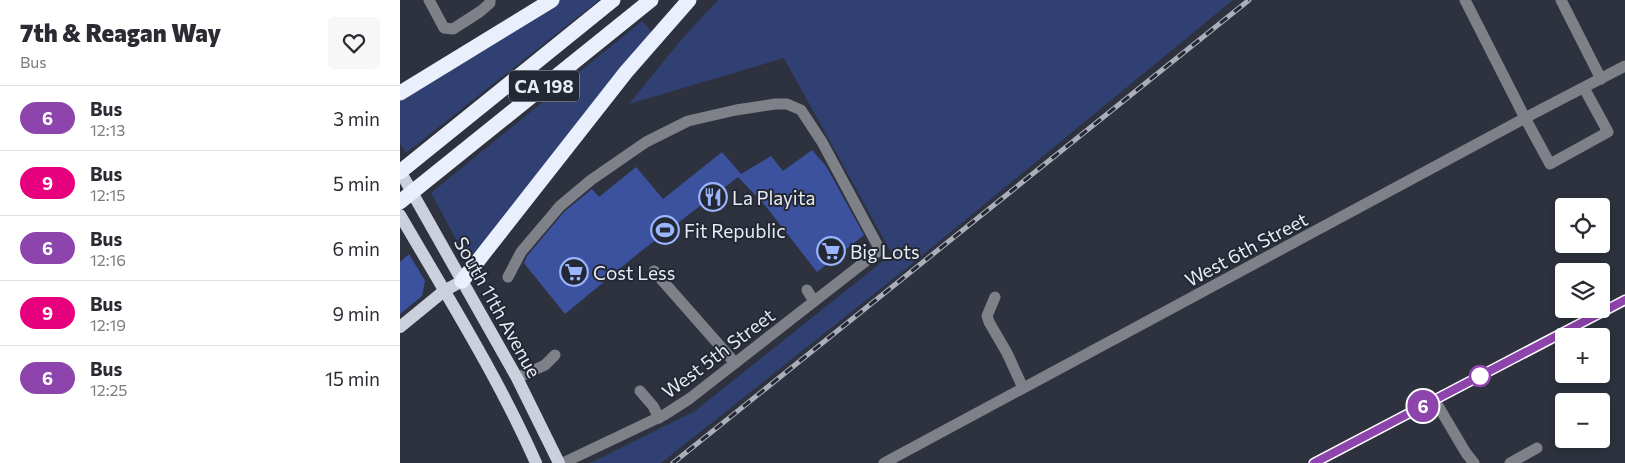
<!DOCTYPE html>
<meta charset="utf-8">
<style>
:root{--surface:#fff;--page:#f7f7f7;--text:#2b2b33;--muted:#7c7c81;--line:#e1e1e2}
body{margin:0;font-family:Commissioner,sans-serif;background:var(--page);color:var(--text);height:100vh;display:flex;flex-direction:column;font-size:19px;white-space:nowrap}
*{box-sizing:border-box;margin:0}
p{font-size:16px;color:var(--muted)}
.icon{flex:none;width:28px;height:28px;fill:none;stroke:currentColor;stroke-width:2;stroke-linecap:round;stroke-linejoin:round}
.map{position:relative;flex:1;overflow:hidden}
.drawer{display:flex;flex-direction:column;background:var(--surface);width:400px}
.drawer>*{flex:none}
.badge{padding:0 10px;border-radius:16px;font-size:18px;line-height:32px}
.fabs{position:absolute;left:1155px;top:198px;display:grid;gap:10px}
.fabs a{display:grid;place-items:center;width:55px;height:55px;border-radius:5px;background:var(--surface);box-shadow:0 2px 8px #0003;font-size:25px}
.map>.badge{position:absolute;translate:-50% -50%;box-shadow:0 0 0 2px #fff}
.round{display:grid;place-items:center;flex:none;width:52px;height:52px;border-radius:5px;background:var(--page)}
.headline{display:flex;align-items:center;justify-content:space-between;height:85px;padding:0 20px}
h1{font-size:24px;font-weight:800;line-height:38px}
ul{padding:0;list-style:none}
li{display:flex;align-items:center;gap:15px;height:65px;padding:0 20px;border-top:1px solid var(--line)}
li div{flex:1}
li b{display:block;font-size:19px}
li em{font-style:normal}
li .badge{min-width:55px;font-weight:700;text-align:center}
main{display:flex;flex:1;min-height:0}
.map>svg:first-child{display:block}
.green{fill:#314072}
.building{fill:#3c529f}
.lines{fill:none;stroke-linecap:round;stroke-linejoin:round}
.minor{stroke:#7e8187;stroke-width:11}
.major{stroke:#cbd0dd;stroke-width:12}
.highway{stroke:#eaeffc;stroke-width:15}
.rail-casing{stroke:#abafb9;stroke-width:5}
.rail{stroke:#232834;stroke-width:3;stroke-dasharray:9;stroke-linecap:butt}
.line-casing{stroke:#fff;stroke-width:11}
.line{stroke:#8e44ad;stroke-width:8}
.stop-dot{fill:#fff;stroke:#8e44ad;stroke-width:2.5}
.labels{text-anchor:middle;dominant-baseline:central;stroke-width:4;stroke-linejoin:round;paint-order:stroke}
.shield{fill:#232834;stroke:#acb0ba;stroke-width:1}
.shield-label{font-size:18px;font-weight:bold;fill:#e7ebf3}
.poi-label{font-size:19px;fill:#e7ebf3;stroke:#232834;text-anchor:start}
.street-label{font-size:19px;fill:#e7ebf3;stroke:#232834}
</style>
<main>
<section class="drawer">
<div class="headline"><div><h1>7th &amp; Reagan Way</h1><p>Bus</p></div><a class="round"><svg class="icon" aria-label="heart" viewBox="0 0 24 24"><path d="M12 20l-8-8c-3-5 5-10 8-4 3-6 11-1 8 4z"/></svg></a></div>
<ul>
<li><span class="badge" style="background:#8e44ad;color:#fff">6</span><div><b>Bus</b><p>12:13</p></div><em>3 min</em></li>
<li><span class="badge" style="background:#e6007e;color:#fff">9</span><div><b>Bus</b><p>12:15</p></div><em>5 min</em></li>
<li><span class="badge" style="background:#8e44ad;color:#fff">6</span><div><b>Bus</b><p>12:16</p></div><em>6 min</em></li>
<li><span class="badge" style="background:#e6007e;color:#fff">9</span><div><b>Bus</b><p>12:19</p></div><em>9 min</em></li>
<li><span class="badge" style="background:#8e44ad;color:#fff">6</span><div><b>Bus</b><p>12:25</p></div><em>15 min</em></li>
</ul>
</section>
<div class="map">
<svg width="1225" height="463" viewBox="0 0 1225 463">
<rect width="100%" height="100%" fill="#2d323e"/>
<g class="green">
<path d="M160,0H199L6,153L0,143V101Z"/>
<path d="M318,0H833L508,267L261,463H190L295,411L492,254L384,58L229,104L281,40Z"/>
<path d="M242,21L253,33L82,244L73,253L63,252L31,193Z"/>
</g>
<g class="building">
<path d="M412,150L426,166L464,235L417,272L364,204L338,177L240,252L165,314L124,263L127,256L165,211L192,189L199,197L236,167L263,199L322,152L341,174L371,156L383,171Z"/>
<path d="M9,254L25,281L22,296L0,314V262Z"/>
</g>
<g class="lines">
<g class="minor">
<path d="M29,0L44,28L53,29L81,11L90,3V0"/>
<path d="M1065,0L1125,118L1150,164L1208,132L1184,88"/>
<path d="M1161,0L1201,79"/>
<path d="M254,271L335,363"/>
<path d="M108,277L121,252L160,206L191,180L246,142L288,121L336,110L375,104H387L401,110L422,142L480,250L289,399L264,415L163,463"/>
<path d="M407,290L414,301"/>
<path d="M595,297L587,316L589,322L607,353L623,388"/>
<path d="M117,378L145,365L155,355"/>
<path d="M240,391L253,406L259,418"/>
<path d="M1034,399L1066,453L1074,463"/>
<path d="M484,463L1125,118L1225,66"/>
<path d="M914,463L1225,300"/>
<path d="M1110,463L1137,448"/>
</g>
<g class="major">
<path d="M0,171L117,378L159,463"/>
<path d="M0,215C47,296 98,377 136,463"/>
<path d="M0,327L44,291L62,281"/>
</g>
<g class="highway">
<path d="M0,93L152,0"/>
<path d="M0,172L213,0"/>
<path d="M0,202L251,0"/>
<path d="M62,281L226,72L289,0"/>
</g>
<defs>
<path id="rail" d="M273,463L849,0"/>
</defs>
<use href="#rail" class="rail-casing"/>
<use href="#rail" class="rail"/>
</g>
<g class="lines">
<defs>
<path id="line" d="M914,463L1225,300"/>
</defs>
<use href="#line" class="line-casing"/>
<use href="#line" class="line"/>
</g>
<defs>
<symbol id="restaurant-ring" viewBox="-11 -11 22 22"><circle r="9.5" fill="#232834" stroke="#9bb5fd" stroke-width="1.5"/><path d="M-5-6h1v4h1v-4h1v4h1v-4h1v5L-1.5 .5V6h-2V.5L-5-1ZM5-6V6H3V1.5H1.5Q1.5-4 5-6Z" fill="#9bb5fd"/></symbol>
<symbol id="stadium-ring" viewBox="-11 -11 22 22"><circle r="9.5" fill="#232834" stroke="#9bb5fd" stroke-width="1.5"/><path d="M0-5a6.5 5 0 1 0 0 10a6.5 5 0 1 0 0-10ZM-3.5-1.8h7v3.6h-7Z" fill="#9bb5fd"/></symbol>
<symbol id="supermarket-ring" viewBox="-11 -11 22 22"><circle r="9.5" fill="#232834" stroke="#9bb5fd" stroke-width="1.5"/><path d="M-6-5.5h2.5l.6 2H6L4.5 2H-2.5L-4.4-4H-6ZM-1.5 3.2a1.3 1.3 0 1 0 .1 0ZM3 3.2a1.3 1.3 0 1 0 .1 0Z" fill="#9bb5fd"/></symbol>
</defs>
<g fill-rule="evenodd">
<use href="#restaurant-ring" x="297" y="181" width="32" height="32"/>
<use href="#stadium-ring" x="249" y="214" width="32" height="32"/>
<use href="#supermarket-ring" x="415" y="235" width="32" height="32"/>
<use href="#supermarket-ring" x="158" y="256" width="32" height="32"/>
</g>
<circle class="stop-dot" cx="1080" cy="376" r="10"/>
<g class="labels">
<rect class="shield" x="109" y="70.5" width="70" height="31" rx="4"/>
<g class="shield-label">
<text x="144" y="86">CA 198</text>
</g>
<g class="poi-label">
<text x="332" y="197">La Playita</text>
<text x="284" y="230">Fit Republic</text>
<text x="450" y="251">Big Lots</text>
<text x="193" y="272">Cost Less</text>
</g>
<g class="street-label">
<text transform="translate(846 249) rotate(-28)">West 6th Street</text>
<text transform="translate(98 307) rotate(61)">South 11th Avenue</text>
<text transform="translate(318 353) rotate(-37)">West 5th Street</text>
</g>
</g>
</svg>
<div class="fabs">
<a><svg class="icon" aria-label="locate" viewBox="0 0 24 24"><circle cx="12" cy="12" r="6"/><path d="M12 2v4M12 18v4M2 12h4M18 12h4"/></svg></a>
<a><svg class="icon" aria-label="layers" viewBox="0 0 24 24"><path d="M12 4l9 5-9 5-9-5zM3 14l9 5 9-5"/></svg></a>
<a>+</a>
<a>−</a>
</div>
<b class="badge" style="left:1023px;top:406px;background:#8e44ad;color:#fff">6</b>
</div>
</main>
